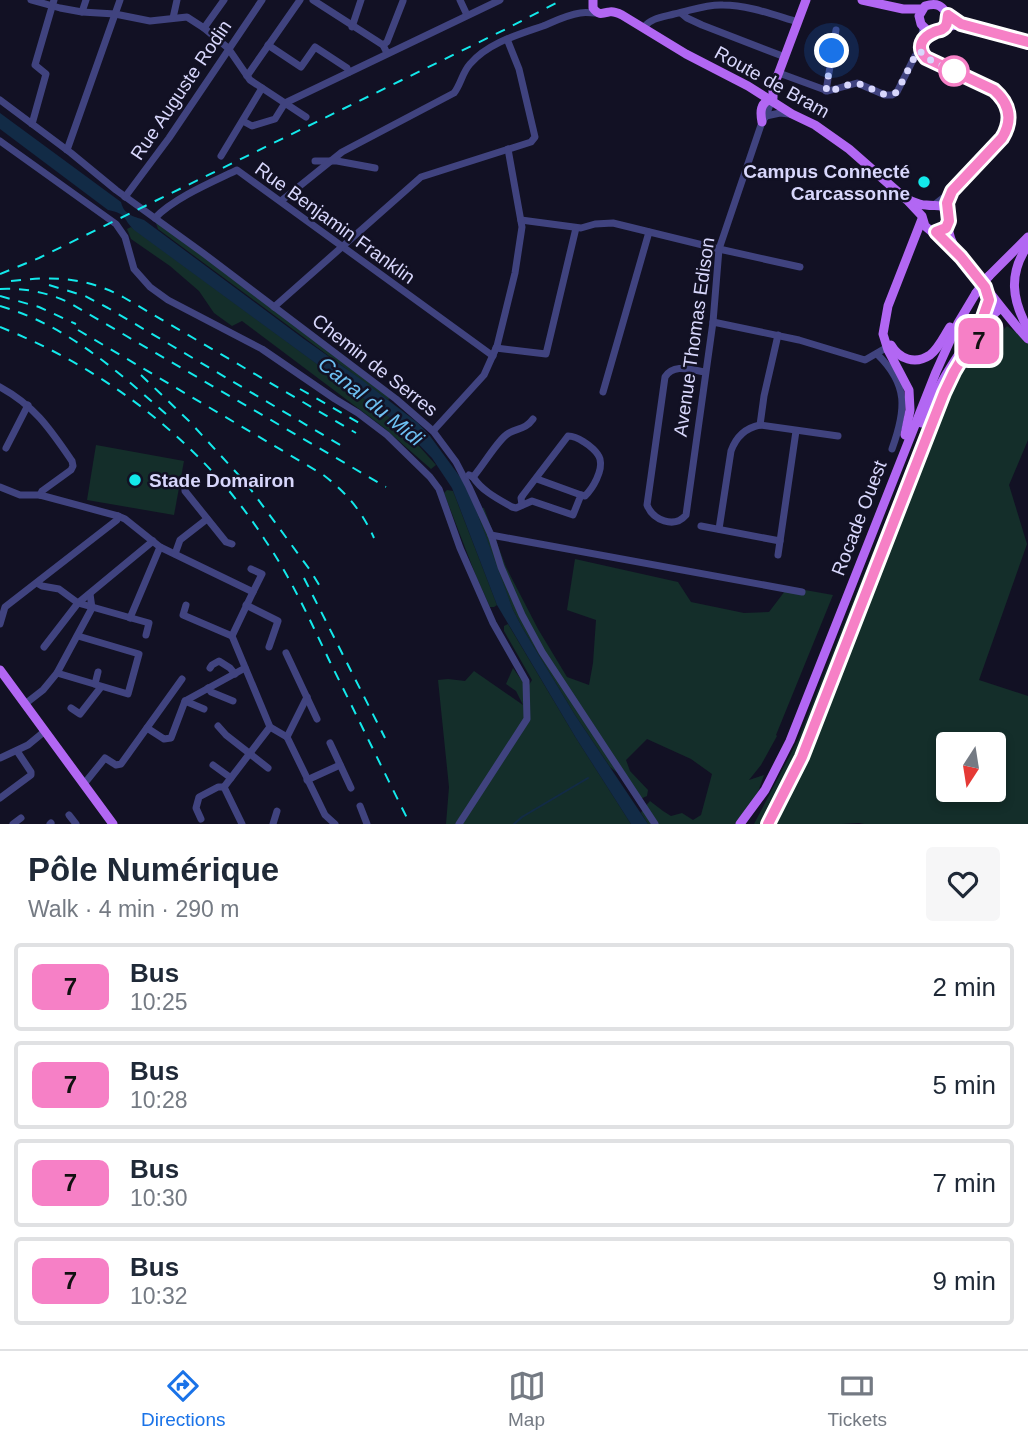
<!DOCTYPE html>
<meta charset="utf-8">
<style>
:root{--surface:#fff;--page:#f6f6f7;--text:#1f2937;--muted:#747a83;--line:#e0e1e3;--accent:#1a73e8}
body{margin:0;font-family:Arial,sans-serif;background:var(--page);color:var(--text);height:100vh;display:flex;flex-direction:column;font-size:26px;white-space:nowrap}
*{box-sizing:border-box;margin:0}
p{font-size:23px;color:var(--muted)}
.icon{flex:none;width:38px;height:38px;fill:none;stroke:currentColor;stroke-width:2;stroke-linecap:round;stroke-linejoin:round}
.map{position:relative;height:824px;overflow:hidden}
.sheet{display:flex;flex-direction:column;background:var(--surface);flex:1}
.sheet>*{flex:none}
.badge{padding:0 14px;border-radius:10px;font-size:24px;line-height:46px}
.needle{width:46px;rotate:192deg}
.fabs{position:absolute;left:936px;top:732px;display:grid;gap:14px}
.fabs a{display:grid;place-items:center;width:70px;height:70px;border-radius:7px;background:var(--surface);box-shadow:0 4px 10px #0003;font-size:35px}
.you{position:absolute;width:35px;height:35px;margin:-18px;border:5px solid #fff;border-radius:50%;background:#1a73e8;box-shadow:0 0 0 10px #1a73e833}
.map>.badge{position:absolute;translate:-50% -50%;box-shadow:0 0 0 4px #fff}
.round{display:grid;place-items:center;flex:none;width:74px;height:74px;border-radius:7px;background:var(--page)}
.overview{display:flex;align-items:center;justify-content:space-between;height:119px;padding:0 28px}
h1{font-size:33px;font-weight:800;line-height:52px}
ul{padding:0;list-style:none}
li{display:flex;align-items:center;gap:21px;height:88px;margin:0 14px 10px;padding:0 14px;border:4px solid var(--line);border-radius:7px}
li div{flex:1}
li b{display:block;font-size:26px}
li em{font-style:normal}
li .badge{min-width:77px;font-weight:700;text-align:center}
.tab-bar{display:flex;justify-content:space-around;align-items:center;height:98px;border-top:2px solid var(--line);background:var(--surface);font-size:19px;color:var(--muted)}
.tab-bar a{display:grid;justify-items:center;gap:4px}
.tab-bar .active{color:var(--accent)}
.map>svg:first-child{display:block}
.green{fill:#142e2a;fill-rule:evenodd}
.water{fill:#122b46}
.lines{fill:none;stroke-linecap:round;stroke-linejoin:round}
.stream{stroke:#122b46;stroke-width:2}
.minor{stroke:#40437f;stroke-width:7}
.major{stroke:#b267f3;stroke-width:9}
.rail{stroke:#13e9eb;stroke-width:2;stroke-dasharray:10 9;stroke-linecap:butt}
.major-bridge{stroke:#b267f3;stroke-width:9}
.line-casing{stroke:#fff;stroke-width:16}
.line{stroke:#f680c6;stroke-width:10}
.walk{stroke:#d8d7fc;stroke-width:7;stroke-dasharray:0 12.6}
.stop-dot{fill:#fff;stroke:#f680c6;stroke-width:3.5}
.poi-dot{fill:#13e9eb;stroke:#121124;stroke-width:2.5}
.labels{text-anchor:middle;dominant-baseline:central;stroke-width:5;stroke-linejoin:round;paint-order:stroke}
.street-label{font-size:19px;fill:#d8d7fc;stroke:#121124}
.poi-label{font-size:19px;font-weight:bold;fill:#d8d7fc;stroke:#121124;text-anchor:end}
.water-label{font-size:21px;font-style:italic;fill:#6ec1f3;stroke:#121124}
</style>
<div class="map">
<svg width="1028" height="824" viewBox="0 0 1028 824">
<rect width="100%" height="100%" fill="#121124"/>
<g class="green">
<path d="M155,220L390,398L388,400L158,229Z"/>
<path d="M131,227L400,425L436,465L431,469L383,427L242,321L232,326L214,313L199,291L170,266L131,239L127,229Z"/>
<path d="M1007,326L1028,341V440L1009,485L1027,544L979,680L1028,696V824H864L859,823L842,824H754L798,740L873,551L918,447L964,370ZM948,744H994V789H948Z"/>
<path d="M96,445L184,461L174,515L87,500Z"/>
<path d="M447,490L453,491L497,605L494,607H490L476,576L444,493Z"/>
<path d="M475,507L484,508L506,567L538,629L567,677L589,685L593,663L596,620L567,610L575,559L678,582L691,602L744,613L769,612L788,587L833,595L776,735L777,736L761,765L749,780L764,775L757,795L736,824H648L641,813L643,809L650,801L663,811L671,816L682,813L693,820L701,815L712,774L691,759L647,739L626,760L630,771L648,790L647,796L638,800L624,778L610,767L575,715L523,629L513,610L497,569Z"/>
<path d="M508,624L576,738L631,824H446L449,787L438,680L448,679L465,681L474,671L523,705L516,691L506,684L513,668L520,678L529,685L532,680L504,631V626Z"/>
</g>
<path class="water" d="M0,113L121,202C124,215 133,216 144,220L304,339L362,380L418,423L430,436L463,481L475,507L513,610L523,629L575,715L648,824H631L576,738L497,605L452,488L432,458L400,425L134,230C122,218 128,214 108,210L0,129Z"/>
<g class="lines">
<path class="stream" d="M514,824L522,817L588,778"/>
<g class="minor">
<path d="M31,0L60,8L82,12L115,14L150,21L187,17L204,28L228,48L250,80L306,117"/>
<path d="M313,0L383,45L387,53"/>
<path d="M460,0L467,15"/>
<path d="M82,12L86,0"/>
<path d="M681,13L687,18L702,25L785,57"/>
<path d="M173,18L177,0"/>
<path d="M352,27L361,0"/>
<path d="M644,27C651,18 663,17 674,14C690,11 706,4 723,5C748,5 774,15 798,22"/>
<path d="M204,28L224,0"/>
<path d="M268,45L301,67L315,47L347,68L349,72"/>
<path d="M383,45L387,42L403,1"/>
<path d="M920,51L926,58L994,90C1010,104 1013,120 1002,138L952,191L934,205"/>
<path d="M779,73L828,91L857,83L885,95H892L897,92L915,56L920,51L923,27"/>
<path d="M247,76L300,0"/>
<path d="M826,91L836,30"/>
<path d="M0,100L71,153L116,190L203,253L396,399L433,431L456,462L469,487L491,535L501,567L522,615L542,652L655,824"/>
<path d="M766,116L780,113L789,114"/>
<path d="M243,121L252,126L275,119L285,103L500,0"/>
<path d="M32,124L46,74L35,65L54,0"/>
<path d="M0,141L116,224L125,237L134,269L150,287L168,300L262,349L335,399L358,413L387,435L430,477L439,489L460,548L493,623L526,681L527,719L459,824"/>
<path d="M67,150L120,0"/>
<path d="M221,156L262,88"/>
<path d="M315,161H337L375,168"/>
<path d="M125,197L169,138L262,0"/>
<path d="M281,201L342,152L454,93C461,84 462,73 470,64C488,43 517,35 543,26C555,21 567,15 580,13C585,12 591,13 597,13"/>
<path d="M155,218C174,198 212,182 237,170L493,356"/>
<path d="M521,220L581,228L595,224L613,223L719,249L800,267"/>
<path d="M274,307L421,177L531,142L535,137L519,69L507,39"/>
<path d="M713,322L799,340L865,360L884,349L888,350"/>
<path d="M496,348L546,354L576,228"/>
<path d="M877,354C909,385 906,410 892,449"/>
<path d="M705,372C691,370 674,363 665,377L647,505C653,520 674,529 686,515L713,322L719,249L762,122L766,116L772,99"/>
<path d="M0,387C35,406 50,429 72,461L73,466L71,470L42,491L40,495"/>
<path d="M603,392L649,232"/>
<path d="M760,425L764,396L778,335"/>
<path d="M433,431L484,375L497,346L515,273L522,227L508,149"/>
<path d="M6,448L28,405"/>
<path d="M469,475L473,477C482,467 499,438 509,433C518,428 526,429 533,419"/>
<path d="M473,477C482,491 498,499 512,507L516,508L532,501L573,515L581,495L537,479"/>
<path d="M185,486V491L226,542L232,544"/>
<path d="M0,487L20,495H40L118,516L125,519L160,547L253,592L232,636L270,727L287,737L325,815L335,824"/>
<path d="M522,505L521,498L523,495L568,436C574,436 578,438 584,442C589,445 598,452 600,459C603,471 593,488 585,496L581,495"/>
<path d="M701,526L780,541"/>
<path d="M719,529L731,451C736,437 745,428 760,425L838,436"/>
<path d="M491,535L802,592"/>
<path d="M175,554L180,540L207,519"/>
<path d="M778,555L796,431"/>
<path d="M251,569L262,574L253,592"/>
<path d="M37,583L42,586L59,589L78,603L149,623L146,635"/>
<path d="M186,605L183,615L232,636"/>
<path d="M246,605L278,621L269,647"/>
<path d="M130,618L160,547"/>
<path d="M0,624L5,607L117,520L118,516"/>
<path d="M44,647L78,603L153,541"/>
<path d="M286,653L317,719"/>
<path d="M210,668L212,665L219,661L230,668L235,674"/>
<path d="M57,673L128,694L139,654L78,636"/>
<path d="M95,684L98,672"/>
<path d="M208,688L211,692L233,701"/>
<path d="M185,701L204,709"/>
<path d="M25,704L43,690L57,673L92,608L90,594"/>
<path d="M71,708L80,714L101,687"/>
<path d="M218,726L226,735L268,768"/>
<path d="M147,728L164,739L171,738L185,701L245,668"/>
<path d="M287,737L307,697"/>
<path d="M330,743L351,788"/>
<path d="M0,758L28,745L45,731"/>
<path d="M213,765L231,778"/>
<path d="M307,780L340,765"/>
<path d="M84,784L105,758L116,765L121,764L182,679"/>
<path d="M0,798L31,775V772L17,751"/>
<path d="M360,806L367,824"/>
<path d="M69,815L76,824"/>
<path d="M201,819L196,808L199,797L218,787H224"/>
<path d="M13,824L21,818"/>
<path d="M50,824L51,823"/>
<path d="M242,824L224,787L270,727"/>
<path d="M273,824L277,811"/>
<path d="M768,824L802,757L944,393L954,371L982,336V320L989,300L986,291"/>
</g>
<g class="major">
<path d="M593,0V8C598,15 601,14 609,12C613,11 618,13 622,15L686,54L748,86L792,114L815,125L849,149L907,200L922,216L925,226L931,231L936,232L961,257"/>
<path d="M862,0L903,9H922"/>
<path d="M961,25C960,25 949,26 948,26C935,30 932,37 921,24L919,16L925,6C945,0 943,14 956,22C971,31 1010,38 1028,42"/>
<path d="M773,98V88L806,0"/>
<path d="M762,122C760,112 760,103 771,99"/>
<path d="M909,200C914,202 920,205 926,205C939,207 945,202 949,218L946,227"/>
<path d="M948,225C949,249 970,269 985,287C999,304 1012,322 1028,339"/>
<path d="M1028,245C1008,274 1012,300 1028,329"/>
<path d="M989,276L1028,237"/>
<path d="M891,345C899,359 915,365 930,355C939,348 944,336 950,327"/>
<path d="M921,423C938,385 967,333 1001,308"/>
<path d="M905,435L910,410L909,390L888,350L883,334L888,306L922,219"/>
<path d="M0,670L113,824"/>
<path d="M740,824L765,790L790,741L936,372L958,323L976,293"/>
</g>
<g class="rail">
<path d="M0,274L39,258L506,29L562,0"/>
<path d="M11,281C52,276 86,277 123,297L356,433"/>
<path d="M49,285L85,296L108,308L342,446"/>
<path d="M0,289C25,288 46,292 68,302L386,487"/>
<path d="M0,296L39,307L76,324"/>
<path d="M0,306C66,325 115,369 166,414"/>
<path d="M0,327C106,369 203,443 265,540C291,578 310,620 330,662C357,716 383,770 410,824"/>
<path d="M78,330L322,474C346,492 362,511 374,538"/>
<path d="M141,375L189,421L246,483L310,570L321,588"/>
<path d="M300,389L361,424"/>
<path d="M304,578L385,738"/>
</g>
<path class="major-bridge" d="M976,293L989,276"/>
</g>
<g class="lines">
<defs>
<path id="line" d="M768,824L802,757L944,393L954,372L960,362L982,336V320L989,300L985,287L961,257L936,232L946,228L949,221L947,203L952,191L1002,138C1013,120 1010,104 994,90L926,58C916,47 922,37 934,32C940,29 940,32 945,27C948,23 947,20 948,15L961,24L1028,42"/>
</defs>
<use href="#line" class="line-casing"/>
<use href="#line" class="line"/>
<path class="walk" d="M832,51L826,91H828C837,90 846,84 855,84C870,83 882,101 897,92L915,56L920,51L926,58L954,71"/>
</g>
<circle class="stop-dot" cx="954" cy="71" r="14"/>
<g class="poi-dot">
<circle cx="924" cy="182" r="7"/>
<circle cx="135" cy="480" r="7"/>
</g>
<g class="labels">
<g class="street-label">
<text transform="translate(772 82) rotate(29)">Route de Bram</text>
<text transform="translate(181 90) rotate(-56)">Rue Auguste Rodin</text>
<text transform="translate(335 223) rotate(36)">Rue Benjamin Franklin</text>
<text transform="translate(694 337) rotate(-82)">Avenue Thomas Edison</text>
<text transform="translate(375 365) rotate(38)">Chemin de Serres</text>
<text transform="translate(859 518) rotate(-69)">Rocade Ouest</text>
</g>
<g class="poi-label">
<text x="910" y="171">Campus Connecté<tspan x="910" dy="22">Carcassonne</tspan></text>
<text x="149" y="480" text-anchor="start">Stade Domairon</text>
</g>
<g class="water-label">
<text transform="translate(371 401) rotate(39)">Canal du Midi</text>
</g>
</g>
</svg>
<div class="fabs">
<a><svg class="needle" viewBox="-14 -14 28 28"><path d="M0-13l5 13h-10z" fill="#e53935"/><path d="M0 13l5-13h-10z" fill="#747a83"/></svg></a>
</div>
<div class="you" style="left:832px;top:51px"></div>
<b class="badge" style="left:979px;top:341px;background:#f680c6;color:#111">7</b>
</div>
<section class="sheet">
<div class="overview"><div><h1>Pôle Numérique</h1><p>Walk · 4 min · 290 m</p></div><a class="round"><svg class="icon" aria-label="heart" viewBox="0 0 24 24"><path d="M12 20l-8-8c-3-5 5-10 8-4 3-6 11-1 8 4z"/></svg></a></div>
<ul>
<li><span class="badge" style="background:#f680c6;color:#111">7</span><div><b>Bus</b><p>10:25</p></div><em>2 min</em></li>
<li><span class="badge" style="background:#f680c6;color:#111">7</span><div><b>Bus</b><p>10:28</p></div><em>5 min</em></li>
<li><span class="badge" style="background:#f680c6;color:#111">7</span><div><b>Bus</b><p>10:30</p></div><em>7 min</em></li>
<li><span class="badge" style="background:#f680c6;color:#111">7</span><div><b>Bus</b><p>10:32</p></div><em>9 min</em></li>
</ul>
</section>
<nav class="tab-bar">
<a class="active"><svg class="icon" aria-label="directions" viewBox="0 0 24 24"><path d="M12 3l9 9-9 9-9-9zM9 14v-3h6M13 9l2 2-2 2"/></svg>Directions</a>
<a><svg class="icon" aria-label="map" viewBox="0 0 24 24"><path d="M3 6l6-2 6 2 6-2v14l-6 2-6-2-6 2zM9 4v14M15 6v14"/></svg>Map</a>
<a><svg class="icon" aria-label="tickets" viewBox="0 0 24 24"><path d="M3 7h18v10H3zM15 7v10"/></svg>Tickets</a>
</nav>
